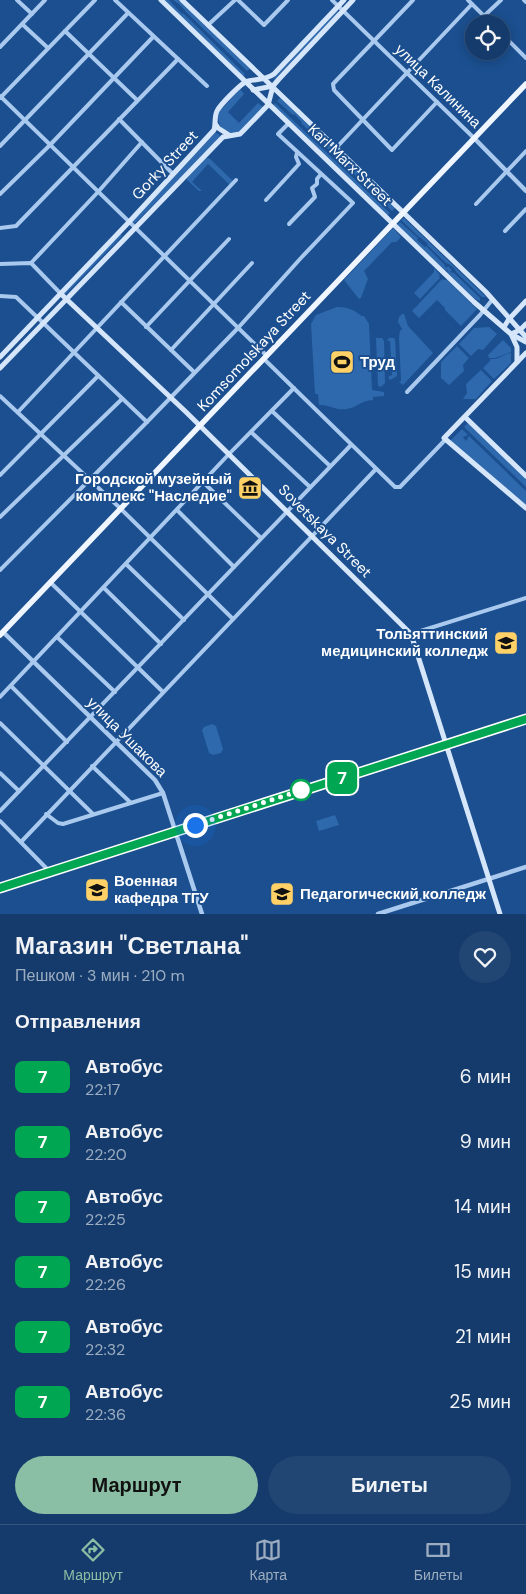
<!DOCTYPE html>
<html lang="ru">
<meta charset="utf-8">
<style>
:root{--surface:#143b6b;--page:#214673;--text:#f1f3f6;--muted:#9dadc1;--line:#33557e;--accent:#8abfa5}
body{margin:0;font-family:"DM Sans",sans-serif;background:var(--page);color:var(--text);height:100vh;display:flex;flex-direction:column;font-size:19px;white-space:nowrap}
*{box-sizing:border-box;margin:0}
p{font-size:16px;color:var(--muted)}
.icon{flex:none;width:28px;height:28px;fill:none;stroke:currentColor;stroke-width:2;stroke-linecap:round;stroke-linejoin:round}
.map{position:relative;height:914px;overflow:hidden}
.panel{display:flex;flex-direction:column;background:var(--surface);flex:1}
.panel>*{flex:none}
.badge{padding:0 10px;border-radius:8px;font-size:18px;line-height:32px}
.tools{position:absolute;left:465px;top:15px;display:grid;gap:10px}
.tools a{display:grid;place-items:center;width:45px;height:45px;border-radius:50%;background:var(--surface);box-shadow:0 2px 12px #0003,0 0 0 1px var(--line);font-size:25px}
.you{position:absolute;width:25px;height:25px;margin:-12px;border:4px solid #fff;border-radius:50%;background:#1a73e8;box-shadow:0 0 0 8px #1a73e833}
.map>.badge{position:absolute;translate:-50% -50%;box-shadow:0 0 0 2px #fff}
h2{padding:0 15px;font-size:19px;line-height:45px}
.round{display:grid;place-items:center;flex:none;width:52px;height:52px;border-radius:26px;background:var(--page)}
.summary{display:flex;align-items:center;justify-content:space-between;height:85px;padding:0 15px}
h1{font-size:24px;font-weight:600;line-height:38px}
.button{display:flex;gap:10px;margin-top:auto;padding:10px 15px}
.button a{flex:1;height:58px;border-radius:30px;background:var(--accent);color:#111;font-size:20px;font-weight:600;line-height:58px;text-align:center}
.button a+a{background:var(--page);color:var(--text)}
ul{padding:0;list-style:none}
li{display:flex;align-items:center;gap:15px;height:65px;padding:0 15px}
li div{flex:1}
li b{display:block;font-size:19px}
li em{font-style:normal}
li .badge{min-width:55px;font-weight:700;text-align:center}
.menu{display:flex;justify-content:space-around;align-items:center;height:70px;border-top:1px solid var(--line);background:var(--surface);font-size:14px;color:var(--muted)}
.menu a{display:grid;justify-items:center;gap:2px}
.menu .on{color:var(--accent)}
.map>svg:first-child{display:block}
.grass{fill:#2e69ad}
.lines{fill:none;stroke-linecap:round;stroke-linejoin:round}
.minor{stroke:#a9c9ee;stroke-width:4}
.tertiary{stroke:#a9c9ee;stroke-width:4.5}
.secondary{stroke:#d6e6fa;stroke-width:5}
.primary{stroke:#f0f6ff;stroke-width:5.5}
.line-casing{stroke:#fff;stroke-width:11}
.line{stroke:#00a651;stroke-width:8}
.walk{stroke:#fff;stroke-width:5;stroke-dasharray:0 9}
.stop-dot{fill:#fff;stroke:#00a651;stroke-width:2.5}
.labels{text-anchor:middle;dominant-baseline:central;stroke-width:4;stroke-linejoin:round;paint-order:stroke}
.street-label{font-size:15px;fill:#fff;stroke:#1b4f8f}
.poi-label{font-size:15px;font-weight:bold;fill:#fff;stroke:#1b4f8f;text-anchor:start}
</style>
<div class="map">
<svg width="526" height="914" viewBox="0 0 526 914">
<rect width="100%" height="100%" fill="#1b4f8f"/>
<g class="grass">
<path d="M163,0H169L182,14L183,13L245,74L243,77Z"/>
<path d="M173,0H179L250,69L247,71L185,11V10L178,3H177Z"/>
<path d="M337,11L339,12L274,80L273,79Z"/>
<path d="M240,89L244,94L228,112L239,123L258,103L263,107L240,131C226,138 217,127 218,113Z"/>
<path d="M280,98L395,208L392,211L364,184L365,183L357,176H356L301,123L302,122L294,114L293,115L277,101Z"/>
<path d="M275,103L390,213L387,216L273,106Z"/>
<path d="M215,133L219,134L220,138L134,224L133,221Z"/>
<path d="M206,158H209L233,181L230,185L208,164L192,182L202,191H199L187,180V178Z"/>
<path d="M404,218L486,297H482L456,272C455,268 450,264 446,263L427,245L428,244L420,237H419L401,220Z"/>
<path d="M400,222L418,238L417,240L425,247L426,246L444,264L446,268L448,266L452,270L450,272L454,273L480,298V301L475,299L447,272L448,269L446,271L397,225Z"/>
<path d="M393,228L401,237L396,242H392L364,271L368,279L361,298L359,299L344,280Z"/>
<path d="M121,234L122,236L65,295L64,293Z"/>
<path d="M434,268L440,275L439,276L440,278L420,299L414,293L434,272Z"/>
<path d="M442,279L444,280H447L477,309L461,326L445,310V308L437,300L419,318L412,311Z"/>
<path d="M337,307C348,307 354,310 362,316H364L369,324L372,390L384,392V396L373,397V400C360,401 358,407 347,409C335,411 330,404 319,405L318,394H315L311,324L316,315Z"/>
<path d="M402,314H404L408,326L433,353L403,385L399,382L401,381L399,337L400,331L402,329L398,322L399,317Z"/>
<path d="M489,327L497,334L483,350L478,349L471,356L459,344L474,328Z"/>
<path d="M376,338H382L384,341L385,383L381,387L378,386Z"/>
<path d="M389,338H394L395,339L397,376L390,380L388,377L392,375L390,341H387Z"/>
<path d="M503,340L511,348V352L495,358H489L488,355Z"/>
<path d="M457,346L469,358L463,365L464,371L449,385L441,378V362Z"/>
<path d="M511,353V363L494,379L483,368L490,361V359C499,360 502,354 511,353Z"/>
<path d="M481,370L492,381L476,399H463L467,393L466,384Z"/>
<path d="M468,423L526,478V487L464,427Z"/>
<path d="M462,429L468,435L463,437L466,441L469,436L526,491V505L450,441Z"/>
<path d="M212,724L216,726L223,749L221,753L213,755L209,753L202,730L204,727Z"/>
<path d="M335,815L339,825L319,831L316,821Z"/>
</g>
<g class="lines">
<g class="minor">
<path d="M17,0L32,14"/>
<path d="M115,0L207,86"/>
<path d="M238,0L264,25L288,0"/>
<path d="M332,0L475,139"/>
<path d="M413,0L333,84L334,90L392,150L437,102"/>
<path d="M468,0L492,24"/>
<path d="M524,0L526,2"/>
<path d="M484,16L501,0"/>
<path d="M22,24L48,48"/>
<path d="M208,25L235,0"/>
<path d="M65,31L137,100"/>
<path d="M501,33L526,58"/>
<path d="M0,47L45,0"/>
<path d="M0,96L267,356"/>
<path d="M0,98L95,0"/>
<path d="M119,119L173,174"/>
<path d="M0,146L128,13"/>
<path d="M336,148L472,4"/>
<path d="M0,194L50,145L153,37"/>
<path d="M266,200L299,164L296,157L297,153"/>
<path d="M476,204L526,151"/>
<path d="M289,224L315,197L312,188L317,184V179L321,174"/>
<path d="M0,228L16,226L178,59"/>
<path d="M505,231L526,209"/>
<path d="M31,263L98,192L142,142"/>
<path d="M0,264L31,263L61,294"/>
<path d="M0,296L16,297L147,422"/>
<path d="M121,302L194,372"/>
<path d="M146,327L229,239"/>
<path d="M171,350L252,263"/>
<path d="M264,359L395,487H400L446,439"/>
<path d="M407,392L480,315L492,300"/>
<path d="M0,396L121,509L233,619"/>
<path d="M272,411L330,466"/>
<path d="M18,412L236,180"/>
<path d="M251,432L310,487"/>
<path d="M0,475L98,376"/>
<path d="M203,482L261,538"/>
<path d="M177,510L234,567"/>
<path d="M0,517L122,399"/>
<path d="M126,564L184,620"/>
<path d="M0,570L147,422L238,328L300,259L353,203L278,134L288,124"/>
<path d="M50,582L163,692"/>
<path d="M104,588L161,644"/>
<path d="M411,634L526,598"/>
<path d="M57,637L115,692"/>
<path d="M11,686L67,742"/>
<path d="M0,697L229,454L294,388"/>
<path d="M0,723L93,814"/>
<path d="M92,766L131,803"/>
<path d="M0,773L19,791"/>
<path d="M0,811L351,445"/>
<path d="M46,814L58,823L63,824L163,793"/>
<path d="M0,821L50,872"/>
<path d="M21,842L376,469"/>
</g>
<g class="tertiary">
<path d="M475,139L526,191"/>
<path d="M3,632L155,780L163,793L202,914"/>
<path d="M378,914L526,867"/>
</g>
<g class="secondary">
<path d="M161,0L474,302L511,334L526,342"/>
<path d="M182,0L486,292L526,337"/>
<path d="M253,90L273,86"/>
<path d="M216,125L218,128L229,135"/>
<path d="M61,294L186,412L411,634L500,914"/>
<path d="M504,327L509,319L526,301"/>
<path d="M526,353L444,438L526,508"/>
<path d="M0,357L129,222L214,130C216,124 214,117 217,111C220,105 242,82 248,81C257,79 266,80 274,74L344,0"/>
<path d="M517,362V347L511,334L520,330L526,324"/>
<path d="M0,368L223,137L240,134L244,130L268,105L273,86L279,79L353,0"/>
<path d="M465,417L526,476"/>
<path d="M0,888L526,719"/>
</g>
<path class="primary" d="M0,635L526,84"/>
</g>
<g class="lines">
<defs>
<path id="line" d="M0,888L526,719"/>
</defs>
<use href="#line" class="line-casing"/>
<use href="#line" class="line"/>
<path class="walk" d="M195,825L302,790H301"/>
</g>
<defs>
<symbol id="stadium-square" viewBox="-11 -11 22 22"><rect x="-9" y="-9" width="18" height="18" rx="4" fill="#ffd166" stroke="#1b4f8f"/><path d="M0-5a6.5 5 0 1 0 0 10a6.5 5 0 1 0 0-10ZM-3.5-1.8h7v3.6h-7Z" fill="#111"/></symbol>
<symbol id="museum-square" viewBox="-11 -11 22 22"><rect x="-9" y="-9" width="18" height="18" rx="4" fill="#ffd166" stroke="#1b4f8f"/><path d="M0-6L6-3V-2H-6V-3ZM-5-1h2V3h-2ZM-1-1h2V3h-2ZM3-1h2V3H3ZM-6 4H6V6H-6Z" fill="#111"/></symbol>
<symbol id="university-square" viewBox="-11 -11 22 22"><rect x="-9" y="-9" width="18" height="18" rx="4" fill="#ffd166" stroke="#1b4f8f"/><path d="M0-5L7-2L0 1L-7-2ZM-4 1L0 2.5L4 1V4Q0 6-4 4Z" fill="#111"/></symbol>
</defs>
<g fill-rule="evenodd">
<use href="#stadium-square" x="328" y="348" width="28" height="28"/>
<use href="#museum-square" x="236" y="474" width="28" height="28"/>
<use href="#university-square" x="492" y="629" width="28" height="28"/>
<use href="#university-square" x="83" y="876" width="28" height="28"/>
<use href="#university-square" x="268" y="880" width="28" height="28"/>
</g>
<circle class="stop-dot" cx="301" cy="790" r="10"/>
<g class="labels">
<g class="street-label">
<text transform="translate(438 86) rotate(44)">улица Калинина</text>
<text transform="translate(165 165) rotate(-47)">Gorky Street</text>
<text transform="translate(350 165) rotate(44)">Karl Marx Street</text>
<text transform="translate(254 351) rotate(-47)">Komsomolskaya Street</text>
<text transform="translate(325 531) rotate(45)">Sovetskaya Street</text>
<text transform="translate(127 737) rotate(45)">улица Ушакова</text>
</g>
<g class="poi-label">
<text x="360" y="362">Труд</text>
<text x="232" y="479" text-anchor="end">Городской музейный<tspan x="232" dy="17">комплекс "Наследие"</tspan></text>
<text x="488" y="634" text-anchor="end">Тольяттинский<tspan x="488" dy="17">медицинский колледж</tspan></text>
<text x="114" y="881">Военная<tspan x="114" dy="17">кафедра ТГУ</tspan></text>
<text x="300" y="894">Педагогический колледж</text>
</g>
</g>
</svg>
<div class="tools">
<a><svg class="icon" aria-label="locate" viewBox="0 0 24 24"><circle cx="12" cy="12" r="6"/><path d="M12 2v4M12 18v4M2 12h4M18 12h4"/></svg></a>
</div>
<div class="you" style="left:195px;top:825px"></div>
<b class="badge" style="left:342px;top:778px;background:#00a651;color:#fff">7</b>
</div>
<section class="panel">
<div class="summary"><div><h1>Магазин &quot;Светлана&quot;</h1><p>Пешком · 3 мин · 210 m</p></div><a class="round"><svg class="icon" aria-label="heart" viewBox="0 0 24 24"><path d="M12 20l-8-8c-3-5 5-10 8-4 3-6 11-1 8 4z"/></svg></a></div>
<h2>Отправления</h2>
<ul>
<li><span class="badge" style="background:#00a651;color:#fff">7</span><div><b>Автобус</b><p>22:17</p></div><em>6 мин</em></li>
<li><span class="badge" style="background:#00a651;color:#fff">7</span><div><b>Автобус</b><p>22:20</p></div><em>9 мин</em></li>
<li><span class="badge" style="background:#00a651;color:#fff">7</span><div><b>Автобус</b><p>22:25</p></div><em>14 мин</em></li>
<li><span class="badge" style="background:#00a651;color:#fff">7</span><div><b>Автобус</b><p>22:26</p></div><em>15 мин</em></li>
<li><span class="badge" style="background:#00a651;color:#fff">7</span><div><b>Автобус</b><p>22:32</p></div><em>21 мин</em></li>
<li><span class="badge" style="background:#00a651;color:#fff">7</span><div><b>Автобус</b><p>22:36</p></div><em>25 мин</em></li>
</ul>
<div class="button"><a>Маршрут</a><a>Билеты</a></div>
</section>
<nav class="menu">
<a class="on"><svg class="icon" aria-label="directions" viewBox="0 0 24 24"><path d="M12 3l9 9-9 9-9-9zM9 14v-3h6M13 9l2 2-2 2"/></svg>Маршрут</a>
<a><svg class="icon" aria-label="map" viewBox="0 0 24 24"><path d="M3 6l6-2 6 2 6-2v14l-6 2-6-2-6 2zM9 4v14M15 6v14"/></svg>Карта</a>
<a><svg class="icon" aria-label="tickets" viewBox="0 0 24 24"><path d="M3 7h18v10H3zM15 7v10"/></svg>Билеты</a>
</nav>
